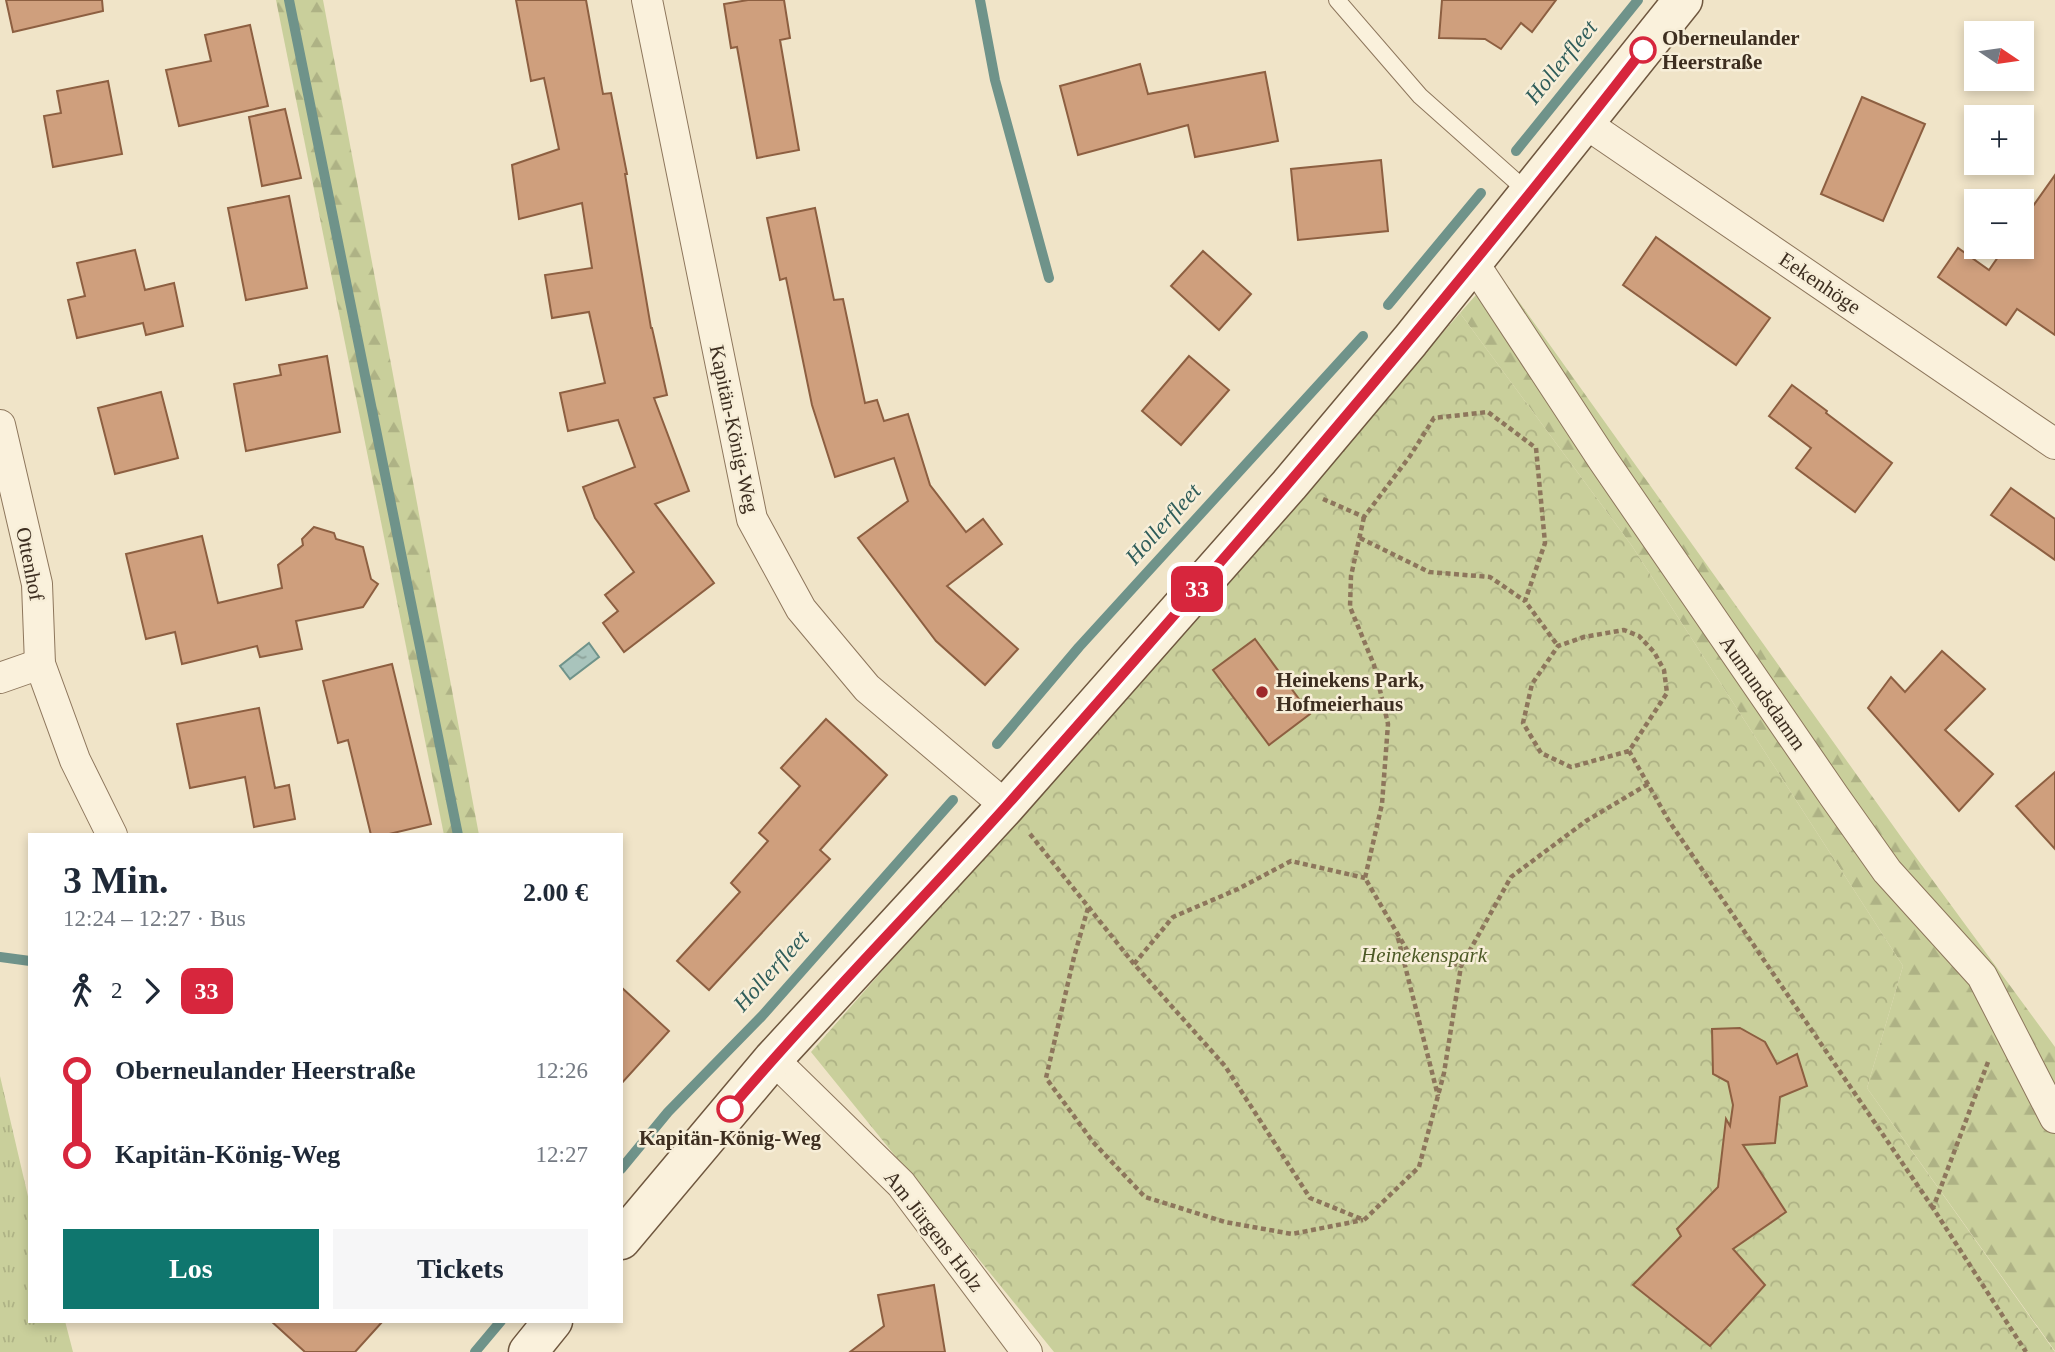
<!DOCTYPE html>
<html lang="de">
<meta charset="utf-8">
<style>
:root{--surface:#fff;--page:#f6f6f7;--text:#1f2937;--muted:#747a83;--accent:#0f766e}
body{margin:0;font-family:Georgia,serif;background:var(--page);color:var(--text);height:100vh;display:flex;flex-direction:column;font-size:26px;white-space:nowrap}
*{box-sizing:border-box;margin:0}
p{font-size:23px;color:var(--muted)}
.icon{flex:none;width:38px;height:38px;fill:none;stroke:currentColor;stroke-width:2;stroke-linecap:round;stroke-linejoin:round}
.map{position:relative;flex:1;overflow:hidden}
.panel{position:absolute;left:28px;top:833px;width:595px;height:490px;display:flex;flex-direction:column;background:var(--surface);border-radius:0px;box-shadow:0 4px 10px #0003}
.panel>*{flex:none}
.badge{padding:0 14px;border-radius:10px;font-size:24px;line-height:46px}
.needle{width:46px;rotate:103deg}
.buttons{position:absolute;left:1964px;top:21px;display:grid;gap:14px}
.buttons a{display:grid;place-items:center;width:70px;height:70px;border-radius:0px;background:var(--surface);box-shadow:0 4px 10px #0003;font-size:35px}
.map>.badge{position:absolute;translate:-50% -50%;box-shadow:0 0 0 4px #fff}
.legs{display:flex;align-items:center;gap:10px;height:77px;padding:0 35px;font-size:23px}
.legs p{margin-inline-start:auto}
.head{display:flex;align-items:center;justify-content:space-between;height:119px;padding:0 35px}
h1{font-size:38px;font-weight:700;line-height:52px}
.cta{display:flex;gap:14px;margin-top:auto;padding:14px 35px}
.cta a{flex:1;height:80px;border-radius:0px;background:var(--accent);color:#fff;font-size:28px;font-weight:700;line-height:80px;text-align:center}
.cta a+a{background:var(--page);color:var(--text)}
ul{padding:0 35px;list-style:none}
li{display:flex;align-items:center;gap:24px;height:84px;font-size:26px}
li i{display:grid;place-items:center;width:10px;height:100%;margin:0 9px;background:currentColor}
li i::after{content:'';width:18px;height:18px;margin:-9px;border:5px solid;border-radius:50%;background:var(--surface)}
li p{margin-inline-start:auto}
li:first-child i{background:linear-gradient(#0000 50%,currentColor 0)}
li:last-child i{background:linear-gradient(currentColor 50%,#0000 0)}
.map>svg:first-child{display:block}
.grass{fill:url(#grass-tufts)}
.forest{fill:url(#forest-firs)}
.park{fill:url(#park-crowns)}
.water{fill:url(#water-ripples);stroke:#6f938a;stroke-width:2}
.lines{fill:none;stroke-linecap:round;stroke-linejoin:round}
.stream{stroke:#6f938a;stroke-width:10}
.building{fill:#cf9f7d;stroke:#8d5f41;stroke-width:2}
.lane-casing{stroke:#8d765c;stroke-width:18}
.street-casing{stroke:#8d765c;stroke-width:32}
.secondary-casing{stroke:#6f573f;stroke-width:41}
.path{stroke:#8d765c;stroke-width:4.5;stroke-dasharray:5 3.5;stroke-linecap:butt}
.lane{stroke:#faf1dc;stroke-width:16}
.street{stroke:#faf1dc;stroke-width:30}
.secondary{stroke:#faf1dc;stroke-width:38}
.line-1-casing{stroke:#fff;stroke-width:16}
.line-1{stroke:#d7263d;stroke-width:10}
.stop-1-dot{fill:#fff;stroke:#d7263d;stroke-width:3.5}
.poi-dot{fill:#9e2a2b;stroke:#f7eed8;stroke-width:2.5}
.labels{text-anchor:middle;dominant-baseline:central;stroke-width:5;stroke-linejoin:round;paint-order:stroke}
.stop-label{font-size:21px;font-weight:bold;fill:#3d2e20;stroke:#f7eed8;text-anchor:start}
.street-label{font-size:21px;fill:#3d2e20;stroke:#f7eed8}
.poi-label{font-size:21px;font-weight:bold;fill:#3d2e20;stroke:#f7eed8;text-anchor:start}
.park-label{font-size:21px;font-style:italic;fill:#4d5a26;stroke:#f7eed8}
.water-label{font-size:23px;font-style:italic;fill:#2f5d5a;stroke:#f7eed8}
</style>
<div class="map">
<svg width="2055" height="1352" viewBox="0 0 2055 1352">
<defs>
<pattern id="grass-tufts" width="24" height="20" patternUnits="userSpaceOnUse" patternTransform="scale(1.75)"><rect width="24" height="20" fill="#c9cf9b"/><path d="M3 7l-1-3M5 7V3M7 7l1-3M15 17l-1-3M17 17v-4M19 17l1-3" fill="none" stroke="#aeb285"/></pattern>
<pattern id="forest-firs" width="22" height="20" patternUnits="userSpaceOnUse" patternTransform="scale(1.75)"><rect width="22" height="20" fill="#c9cf9b"/><path d="M5 1l3.5 6h-7zM16 11l3.5 6h-7z" fill="#aeb285"/></pattern>
<pattern id="park-crowns" width="20" height="18" patternUnits="userSpaceOnUse" patternTransform="scale(1.75)"><rect width="20" height="18" fill="#c9cf9b"/><path d="M2 6a3 3 0 1 1 6 0M12 15a3 3 0 1 1 6 0" fill="none" stroke="#aeb285"/></pattern>
<pattern id="water-ripples" width="26" height="14" patternUnits="userSpaceOnUse" patternTransform="scale(1.75)"><rect width="26" height="14" fill="#a9c4bc"/><path d="M2 4q2-2 4 0t4 0M15 11q2-2 4 0t4 0" fill="none" stroke="#8ba098"/></pattern>
</defs>
<rect width="100%" height="100%" fill="#f0e4c8"/>
<path class="grass" d="M0,1076L30,1205V1321H65L73,1352H0Z"/>
<g class="forest">
<path d="M276,0H323L479,835H444Z"/>
<path d="M1497,271L1904,841L2055,1047V1351L1867,1088L1903,966L1632,546L1460,313Z"/>
</g>
<path class="park" d="M1460,313L1632,546L1903,966L1867,1088L2055,1352H1054L811,1052Z"/>
<path class="water" d="M589,643L599,657L570,679L560,666Z"/>
<g class="lines">
<g class="stream">
<path d="M289,0L458,835"/>
<path d="M980,0L995,80L1049,278"/>
<path d="M1516,151L1638,0"/>
<path d="M1388,305L1481,193"/>
<path d="M997,744L1079,647L1363,336"/>
<path d="M0,957L30,961"/>
<path d="M621,1169L668,1112L762,1016L953,800"/>
<path d="M475,1352L501,1321"/>
</g>
</g>
<g class="building">
<path d="M6,0H102L103,11L13,32Z"/>
<path d="M516,0H586L603,94L611,93L627,174H625L651,328H652L667,395L654,398L689,491L655,504L714,583L624,652L603,623L618,611L605,595L634,572L595,518L583,487L635,467L618,420L568,431L560,393L605,383L589,312L552,318L545,275L592,268L582,203L519,219L512,165L559,149L544,78L531,81Z"/>
<path d="M748,0H784L790,38L780,40L799,150L757,158L737,47L731,48L724,4Z"/>
<path d="M1442,0H1556L1532,32L1521,23L1501,49L1485,39L1439,38Z"/>
<path d="M250,25L268,106L179,126L166,70L211,61L205,35Z"/>
<path d="M1140,64L1148,94L1265,72L1278,141L1195,157L1188,125L1078,155L1060,86Z"/>
<path d="M108,81L122,154L53,167L44,116L61,113L57,91Z"/>
<path d="M1862,97L1925,124L1883,221L1821,194Z"/>
<path d="M285,109L301,178L262,186L249,117Z"/>
<path d="M1381,160L1388,231L1298,240L1291,169Z"/>
<path d="M2055,175V335L2017,309L2006,325L1938,277L1958,248L1989,270L2005,247H2021V223Z"/>
<path d="M289,196L307,288L246,300L228,208Z"/>
<path d="M815,208L834,300L843,299L865,403L877,400L884,421L908,414L930,485L966,532L983,519L1002,544L947,586L1018,649L985,685L936,641L858,538L908,501L894,458L835,477L812,405L786,278L780,280L767,218Z"/>
<path d="M1656,237L1770,318L1736,365L1623,285Z"/>
<path d="M135,250L145,290L174,283L183,326L146,335L143,323L77,338L68,300L85,296L77,263Z"/>
<path d="M1203,251L1251,294L1219,330L1171,286Z"/>
<path d="M327,356L340,432L246,451L234,384L281,375L279,365Z"/>
<path d="M1189,356L1229,390L1181,445L1142,411Z"/>
<path d="M1792,385L1827,411L1826,413L1892,463L1855,512L1796,468L1811,448L1769,416Z"/>
<path d="M161,392L178,458L115,474L98,408Z"/>
<path d="M2011,488L2055,519V560L1991,515Z"/>
<path d="M314,527L334,533L336,539L363,547L371,579L378,584L363,607L296,621L302,649L260,657L257,646L182,664L175,632L146,639L126,554L202,536L218,603L282,588L278,565L303,545L302,539Z"/>
<path d="M1255,639L1310,714L1269,745L1213,670Z"/>
<path d="M1942,651L1985,689L1945,730L1993,774L1959,811L1868,708L1891,677L1905,692Z"/>
<path d="M392,664L431,824L385,835H371L348,740L338,743L323,681Z"/>
<path d="M259,708L275,788L289,785L295,819L254,827L245,777L190,788L177,724Z"/>
<path d="M826,719L887,775L820,850L830,859L709,990L677,961L740,892L731,883L768,841L759,833L800,786L781,768Z"/>
<path d="M2055,772V849L2016,806Z"/>
<path d="M621,987L669,1031L621,1084Z"/>
<path d="M1740,1028L1765,1042L1777,1064L1797,1054L1807,1086L1780,1097L1775,1143L1743,1145L1786,1212L1733,1249L1765,1285L1710,1346L1633,1285L1681,1236L1677,1229L1718,1187L1726,1119L1730,1126L1733,1105L1728,1082L1713,1074L1712,1029Z"/>
<path d="M934,1285L945,1352H850L884,1326L878,1295Z"/>
<path d="M271,1321H383L355,1352H305Z"/>
</g>
<g class="lines">
<defs>
<path id="lane" d="M1337,0L1420,96L1529,193"/>
<g id="street">
<path d="M647,0L752,519L801,609L867,688L1006,806"/>
<path d="M1585,123L2055,444"/>
<path d="M1473,262L1603,460L1834,796L1887,871L1982,976L2055,1118"/>
<path d="M0,425L37,584L40,664L75,760L112,835"/>
<path d="M0,678L40,664"/>
<path d="M773,1059L901,1184L1027,1352"/>
</g>
<g id="secondary">
<path d="M621,1240L773,1059L1006,806L1289,485L1410,341L1683,0"/>
<path d="M528,1352L553,1321"/>
</g>
</defs>
<use href="#lane" class="lane-casing"/>
<use href="#street" class="street-casing"/>
<use href="#secondary" class="secondary-casing"/>
<g class="path">
<path d="M1323,499L1364,517L1410,456L1434,418L1488,412L1536,448L1545,543L1525,601L1558,646"/>
<path d="M1364,517L1351,576L1350,607L1374,665L1388,724L1382,804L1365,878L1407,950L1461,966L1511,877L1586,821L1648,784"/>
<path d="M1360,538L1429,572L1490,577L1525,601"/>
<path d="M1629,751L1571,767L1541,753L1523,723L1532,684L1558,646L1584,637L1624,630L1639,636L1654,652L1664,670L1667,693L1629,751L1669,821L1933,1208"/>
<path d="M1030,834L1134,964L1225,1066L1310,1198L1364,1220L1419,1167L1444,1073L1461,966"/>
<path d="M1088,908L1074,957L1046,1078L1093,1142L1145,1197L1225,1222L1292,1234L1363,1220"/>
<path d="M1398,938L1438,1096"/>
<path d="M1134,964L1173,917L1238,889L1291,861L1365,878"/>
<path d="M1988,1062L1933,1208L2026,1352"/>
</g>
<use href="#lane" class="lane"/>
<use href="#street" class="street"/>
<use href="#secondary" class="secondary"/>
</g>
<g class="lines">
<defs>
<path id="line-1" d="M730,1109C819,1004 917,906 1009,803C1227,557 1442,310 1643,50"/>
</defs>
<use href="#line-1" class="line-1-casing"/>
<use href="#line-1" class="line-1"/>
</g>
<g class="stop-1-dot">
<circle cx="1643" cy="50" r="12"/>
<circle cx="730" cy="1109" r="12"/>
</g>
<circle class="poi-dot" cx="1262" cy="692" r="7"/>
<g class="labels">
<g class="stop-label">
<text x="1662" y="38">Oberneulander<tspan x="1662" dy="24">Heerstraße</tspan></text>
<text x="730" y="1138" text-anchor="middle">Kapitän-König-Weg</text>
</g>
<g class="street-label">
<text transform="translate(1820 283) rotate(34)">Eekenhöge</text>
<text transform="translate(734 429) rotate(78)">Kapitän-König-Weg</text>
<text transform="translate(30 564) rotate(79)">Ottenhof</text>
<text transform="translate(1763 693) rotate(55)">Aumundsdamm</text>
<text transform="translate(934 1231) rotate(52)">Am Jürgens Holz</text>
</g>
<g class="poi-label">
<text x="1276" y="680">Heinekens Park,<tspan x="1276" dy="24">Hofmeierhaus</tspan></text>
</g>
<g class="park-label">
<text x="1424" y="955">Heinekenspark</text>
</g>
<g class="water-label">
<text transform="translate(1561 62) rotate(-51)">Hollerfleet</text>
<text transform="translate(1163 524) rotate(-48)">Hollerfleet</text>
<text transform="translate(771 971) rotate(-48)">Hollerfleet</text>
</g>
</g>
</svg>
<div class="buttons">
<a><svg class="needle" viewBox="-14 -14 28 28"><path d="M0-13l5 13h-10z" fill="#e53935"/><path d="M0 13l5-13h-10z" fill="#747a83"/></svg></a>
<a>+</a>
<a>−</a>
</div>
<b class="badge" style="left:1197px;top:589px;background:#d7263d;color:#fff">33</b>
<section class="panel">
<div class="head"><div><h1>3 Min.</h1><p>12:24 – 12:27 · Bus</p></div><b>2.00 €</b></div>
<div class="legs"><svg class="icon" aria-label="walk" viewBox="0 0 24 24"><circle cx="13" cy="4" r="2"/><path d="M13 8l-2 6 4 7M11 14l-3 7M7 12l3-4h3l4 4"/></svg>2<svg class="icon" aria-label="forward" viewBox="0 0 24 24"><path d="M9 5l7 7-7 7"/></svg><b class="badge" style="background:#d7263d;color:#fff">33</b></div>
<ul>
<li><i style="color:#d7263d"></i><b>Oberneulander Heerstraße</b><p>12:26</p></li>
<li><i style="color:#d7263d"></i><b>Kapitän-König-Weg</b><p>12:27</p></li>
</ul>
<div class="cta"><a>Los</a><a>Tickets</a></div>
</section>
</div>
